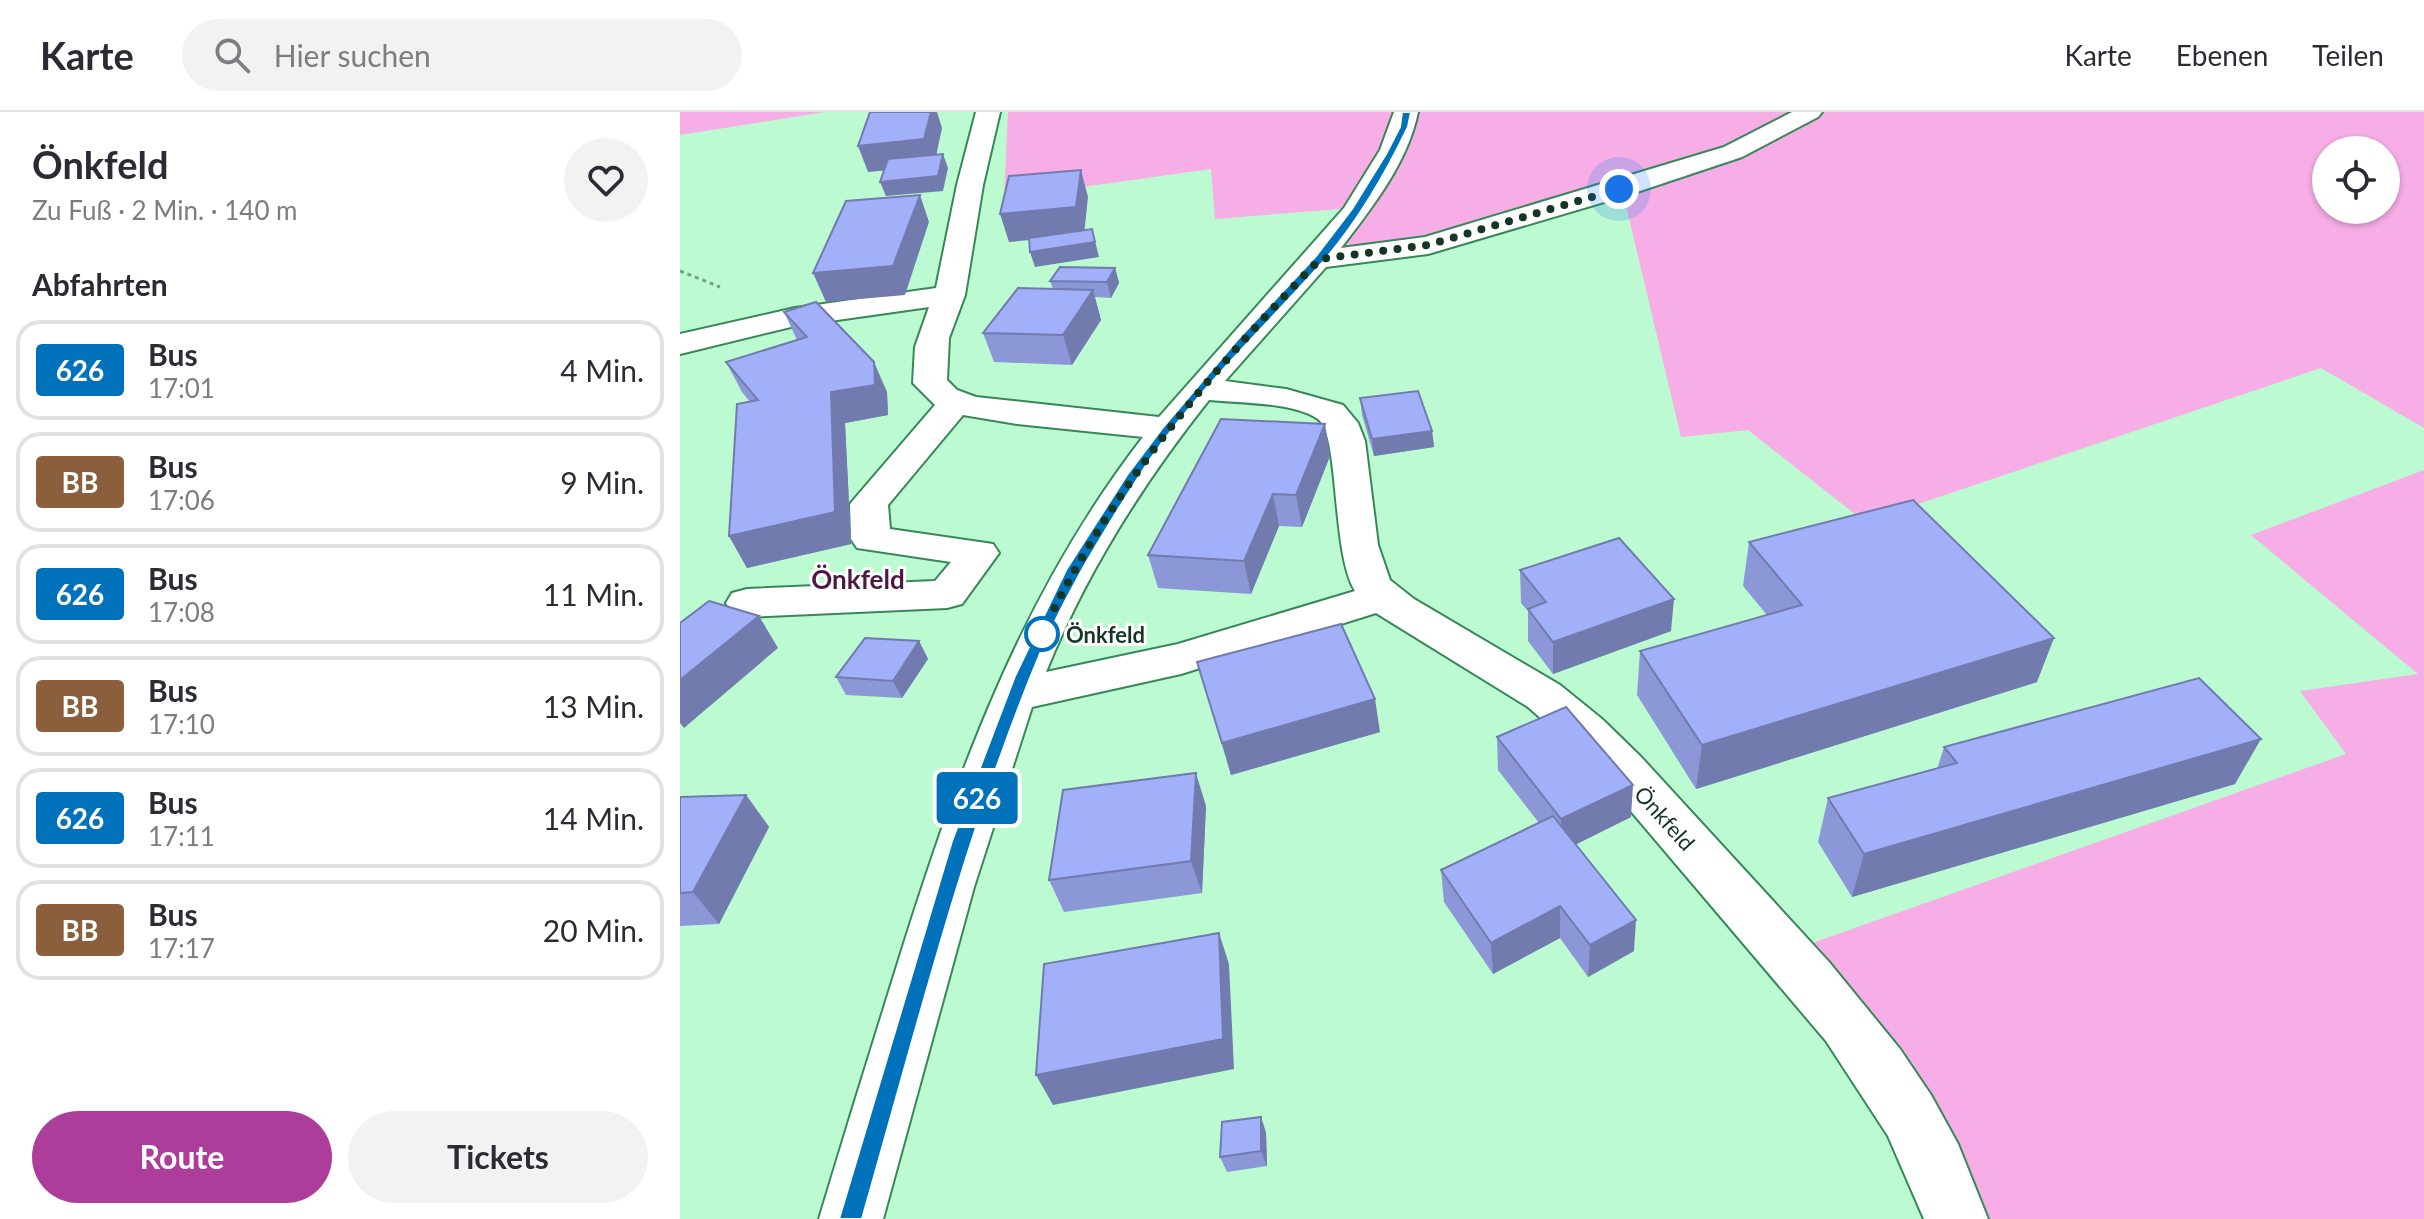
<!DOCTYPE html>
<html lang="de">
<meta charset="utf-8">
<style>
:root{--surface:#fff;--page:#f2f2f3;--text:#2b2b33;--muted:#7c7c81;--line:#e1e1e2;--accent:#ad3d9a}
body{margin:0;font-family:Lato,sans-serif;background:var(--page);color:var(--text);height:100vh;display:flex;flex-direction:column;font-size:30px;white-space:nowrap}
*{box-sizing:border-box;margin:0}
p{font-size:26px;color:var(--muted)}
.icon{flex:none;width:44px;height:44px;fill:none;stroke:currentColor;stroke-width:2;stroke-linecap:round;stroke-linejoin:round}
.map{position:relative;flex:1;overflow:hidden}
.side{display:flex;flex-direction:column;background:var(--surface);width:680px}
.side>*{flex:none}
.badge{padding:0 16px;border-radius:6px;font-size:28px;line-height:52px}
.tools{position:absolute;left:1632px;top:24px;display:grid;gap:16px}
.tools a{display:grid;place-items:center;width:88px;height:88px;border-radius:50%;background:var(--surface);box-shadow:0 2px 6px #0004;font-size:40px}
.you{position:absolute;width:40px;height:40px;margin:-20px;border:6px solid #fff;border-radius:50%;background:#1a73e8;box-shadow:0 0 0 12px #1a73e833}
.map>.badge{position:absolute;translate:-50% -50%;box-shadow:0 0 0 4px #fff}
h2{padding:0 32px;font-size:30px;line-height:72px}
.round{display:grid;place-items:center;flex:none;width:84px;height:84px;border-radius:42px;background:var(--page)}
.headline{display:flex;align-items:center;justify-content:space-between;height:136px;padding:0 32px}
h1{font-size:38px;font-weight:700;line-height:60px}
.primary-button{display:flex;gap:16px;margin-top:auto;padding:16px 32px}
.primary-button a{flex:1;height:92px;border-radius:48px;background:var(--accent);color:#fff;font-size:32px;font-weight:700;line-height:92px;text-align:center}
.primary-button a+a{background:var(--page);color:var(--text)}
ul{padding:0;list-style:none}
li{display:flex;align-items:center;gap:24px;height:100px;margin:0 16px 12px;padding:0 16px;border:4px solid var(--line);border-radius:24px}
li div{flex:1}
li b{display:block;font-size:30px}
li em{font-style:normal}
li .badge{min-width:88px;font-weight:700;text-align:center}
header{display:flex;align-items:center;gap:48px;box-sizing:border-box;height:112px;padding:0 40px;background:var(--surface);border-bottom:2px solid var(--line)}
header strong{font-size:38px}
nav{display:flex;gap:44px;margin-inline-start:auto;font-size:28px}
.search{width:560px;height:72px;background:var(--page);display:flex;align-items:center;gap:20px;box-sizing:border-box;padding:0 28px;border-radius:44px;color:var(--muted);font-size:30px}
main{display:flex;flex:1;min-height:0}
.map>svg:first-child{display:block}
.green{fill:#f7aee6;fill-rule:evenodd}
.lines{fill:none;stroke-linecap:round;stroke-linejoin:round}
.minor-casing{stroke:#378759;stroke-width:4}
.path{stroke:#71a383;stroke-width:3;stroke-dasharray:4 4;stroke-linecap:butt}
.minor{fill:#fff;fill-rule:evenodd}
.wall{fill:#8b97d6}
.shaded-wall{fill:#717bae}
.building{fill:#a2b0f9;stroke:#717bae;stroke-width:2}
.line{fill:#0072bc;stroke:#fff;stroke-width:2}
.walk{stroke:#143622;stroke-width:8;stroke-dasharray:0 14.4}
.stop-dot{fill:#fff;stroke:#0072bc;stroke-width:4}
.labels{text-anchor:middle;dominant-baseline:central;stroke-width:6;stroke-linejoin:round;paint-order:stroke}
.stop-label{font-size:22px;font-weight:bold;fill:#143622;stroke:#fff;text-anchor:start}
.street-label{font-size:22px;fill:#143622;stroke:#fff}
.quarter-label{font-size:26px;font-weight:bold;fill:#4e1845;stroke:#fff}
</style>
<header>
<strong>Karte</strong>
<div class="search"><svg class="icon" aria-label="search" viewBox="0 0 24 24"><circle cx="10" cy="10" r="6"/><path d="M15 15l6 6"/></svg>Hier suchen</div>
<nav><a>Karte</a><a>Ebenen</a><a>Teilen</a></nav>
</header>
<main>
<section class="side">
<div class="headline"><div><h1>Önkfeld</h1><p>Zu Fuß · 2 Min. · 140 m</p></div><a class="round"><svg class="icon" aria-label="heart" viewBox="0 0 24 24"><path d="M12 20l-8-8c-3-5 5-10 8-4 3-6 11-1 8 4z"/></svg></a></div>
<h2>Abfahrten</h2>
<ul>
<li><span class="badge" style="background:#0072bc;color:#fff">626</span><div><b>Bus</b><p>17:01</p></div><em>4 Min.</em></li>
<li><span class="badge" style="background:#8b5e3c;color:#fff">BB</span><div><b>Bus</b><p>17:06</p></div><em>9 Min.</em></li>
<li><span class="badge" style="background:#0072bc;color:#fff">626</span><div><b>Bus</b><p>17:08</p></div><em>11 Min.</em></li>
<li><span class="badge" style="background:#8b5e3c;color:#fff">BB</span><div><b>Bus</b><p>17:10</p></div><em>13 Min.</em></li>
<li><span class="badge" style="background:#0072bc;color:#fff">626</span><div><b>Bus</b><p>17:11</p></div><em>14 Min.</em></li>
<li><span class="badge" style="background:#8b5e3c;color:#fff">BB</span><div><b>Bus</b><p>17:17</p></div><em>20 Min.</em></li>
</ul>
<div class="primary-button"><a>Route</a><a>Tickets</a></div>
</section>
<div class="map">
<svg width="1744" height="1107" viewBox="0 0 1744 1107">
<rect width="100%" height="100%" fill="#bcfbd1"/>
<g class="green">
<path d="M0,0H145L0,23Z"/>
<path d="M328,0H718L673,96L535,107L531,57L324,86Z"/>
<path d="M734,0H1119L1042,39L751,126L657,142L681,113Z"/>
<path d="M1130,0H1744V316L1641,256L1185,410L1068,318L1001,325L943,81ZM1646,38H1706V98H1646Z"/>
<path d="M1744,358V1107H1298L1124,834L1666,642L1620,579L1738,562L1571,423Z"/>
</g>
<g class="lines">
<defs>
<path id="minor" d="M296,0H320L303,73L285,183L269,226L267,268L277,278L296,285L479,305L664,96L700,38L714,0H738C728,50 692,96 661,136L745,125L1044,35L1112,0H1142L1138,5L1062,45L948,83L748,142L646,155L545,269L606,277L663,293L678,311L685,329L698,433L710,468L734,487L880,573L922,607L961,645L1149,850L1220,937L1251,983L1278,1032L1308,1107H1244L1208,1024L1146,929L927,671L889,631L848,595L696,501L501,562L352,595L294,775L203,1107H139C165,1020 192,934 219,847C278,659 341,483 463,325L337,312L283,303L208,393L210,417L313,432L319,441L282,492L267,496L67,505L52,501L46,491L52,481L67,477L255,469L271,450L177,436L171,427L170,392L255,293L233,271L235,235L249,195L115,214L0,242V222L115,196L256,176L277,73ZM529,288C558,291 614,290 638,307C660,322 651,440 675,479L498,532L366,560C406,461 463,371 529,288Z"/>
</defs>
<use href="#minor" class="minor-casing"/>
<path class="path" d="M0,159L40,175"/>
<use href="#minor" class="minor"/>
</g>
<g class="wall">
<path d="M435,156L439,171L431,186L415,185L421,208L392,253L314,250L303,221L373,177L370,169Z"/>
<path d="M104,200L207,280L208,303L165,311L171,432L67,456L49,424L70,290L62,280L46,250L117,228Z"/>
<path d="M680,286L752,319L754,335L694,344L682,303Z"/>
<path d="M650,344L622,415L599,414L571,482L478,476L468,443Z"/>
<path d="M1069,430L1357,570L1016,677L957,583L960,539L1087,503L1063,474Z"/>
<path d="M840,458L991,519L873,562L848,529V499L841,491Z"/>
<path d="M239,529L248,547L222,586L166,583L156,565Z"/>
<path d="M517,550L700,620L551,663Z"/>
<path d="M817,625L951,705L896,732L954,839L908,865L880,826L813,862L764,790L761,758L859,711L818,658Z"/>
<path d="M1264,635L1555,672L1172,785L1138,730L1148,686L1257,657Z"/>
<path d="M66,683L89,715L39,812L0,814V685Z"/>
<path d="M526,694L522,781L384,800L369,768Z"/>
<path d="M581,1005L586,1021L587,1054L547,1060L540,1045Z"/>
</g>
<g class="shaded-wall">
<path d="M251,0H257L262,16L254,54L188,60L178,34Z"/>
<path d="M263,42L268,56L263,79L206,84L200,70Z"/>
<path d="M401,58L408,85L404,123L329,130L320,102Z"/>
<path d="M240,83L249,110L225,183L146,190L133,161Z"/>
<path d="M412,117L419,145L355,155L350,140Z"/>
<path d="M435,156L439,171L431,186L427,170Z"/>
<path d="M413,178L421,208L392,253L383,223Z"/>
<path d="M194,250L207,280L208,303L165,311L171,432L67,456L49,424L151,280Z"/>
<path d="M645,312L650,344L622,415L616,383Z"/>
<path d="M752,319L754,335L694,344L692,327Z"/>
<path d="M593,382L599,414L571,482L564,449Z"/>
<path d="M994,487L991,519L873,562V530Z"/>
<path d="M79,504L98,536L4,616L0,611V568Z"/>
<path d="M1374,526L1357,570L1016,677L1022,633Z"/>
<path d="M239,529L248,547L222,586L213,569Z"/>
<path d="M695,587L700,620L551,663L542,631Z"/>
<path d="M1581,627L1555,672L1172,785L1184,742Z"/>
<path d="M516,661L526,694L522,781L511,749Z"/>
<path d="M953,673L951,705L881,740V707Z"/>
<path d="M66,683L89,715L39,812L13,780Z"/>
<path d="M880,794V826L813,862L811,831Z"/>
<path d="M956,808L954,839L908,865L910,833Z"/>
<path d="M539,821L549,852L554,957L373,993L356,963Z"/>
<path d="M581,1005L586,1021L587,1054L581,1039Z"/>
</g>
<g class="building">
<path d="M190,0H251L244,27L178,34Z"/>
<path d="M263,42L258,64L200,70L208,47Z"/>
<path d="M401,58L396,95L320,102L329,64Z"/>
<path d="M240,83L213,154L133,161L166,89Z"/>
<path d="M412,117L415,130L350,140L349,126Z"/>
<path d="M380,155L435,156L427,170L370,169Z"/>
<path d="M338,176L413,178L383,223L303,221Z"/>
<path d="M136,190L194,250L195,273L151,280L155,400L49,424L57,292L78,288L46,250L127,225L104,200Z"/>
<path d="M738,279L752,319L692,327L680,286Z"/>
<path d="M541,307L645,312L616,383L593,382L564,449L468,443Z"/>
<path d="M1233,388L1374,526L1022,633L960,539L1122,493L1069,430Z"/>
<path d="M939,426L994,487L873,530L848,497L866,490L840,458Z"/>
<path d="M29,489L79,504L0,568V511Z"/>
<path d="M661,512L695,587L542,631L517,550Z"/>
<path d="M185,526L239,529L213,569L156,565Z"/>
<path d="M1519,566L1581,627L1184,742L1148,686L1277,651L1264,635Z"/>
<path d="M886,595L953,673L881,707L817,625Z"/>
<path d="M516,661L511,749L369,768L383,678Z"/>
<path d="M66,683L13,780L0,781V685Z"/>
<path d="M873,704L956,808L910,833L880,794L811,831L761,758Z"/>
<path d="M539,821L543,927L356,963L364,852Z"/>
<path d="M581,1005V1039L540,1045L542,1010Z"/>
</g>
<path class="line" d="M722,0H731L728,15C705,63 677,111 642,151C579,222 506,288 456,369C416,432 377,496 350,566C280,741 234,926 182,1107H159L272,729L335,564L386,458L447,363L484,314L558,227L636,144L672,97L706,42L720,15Z"/>
<g class="lines">
<path class="walk" d="M362,522C429,378 530,260 640,147L748,133L939,77"/>
</g>
<circle class="stop-dot" cx="362" cy="522" r="16"/>
<g class="labels">
<g class="stop-label">
<text x="386" y="522">Önkfeld</text>
</g>
<g class="street-label">
<text transform="translate(985 706) rotate(48)">Önkfeld</text>
</g>
<g class="quarter-label">
<text x="178" y="467">Önkfeld</text>
</g>
</g>
</svg>
<div class="tools">
<a><svg class="icon" aria-label="locate" viewBox="0 0 24 24"><circle cx="12" cy="12" r="6"/><path d="M12 2v4M12 18v4M2 12h4M18 12h4"/></svg></a>
</div>
<div class="you" style="left:939px;top:77px"></div>
<b class="badge" style="left:297px;top:686px;background:#0072bc;color:#fff">626</b>
</div>
</main>
